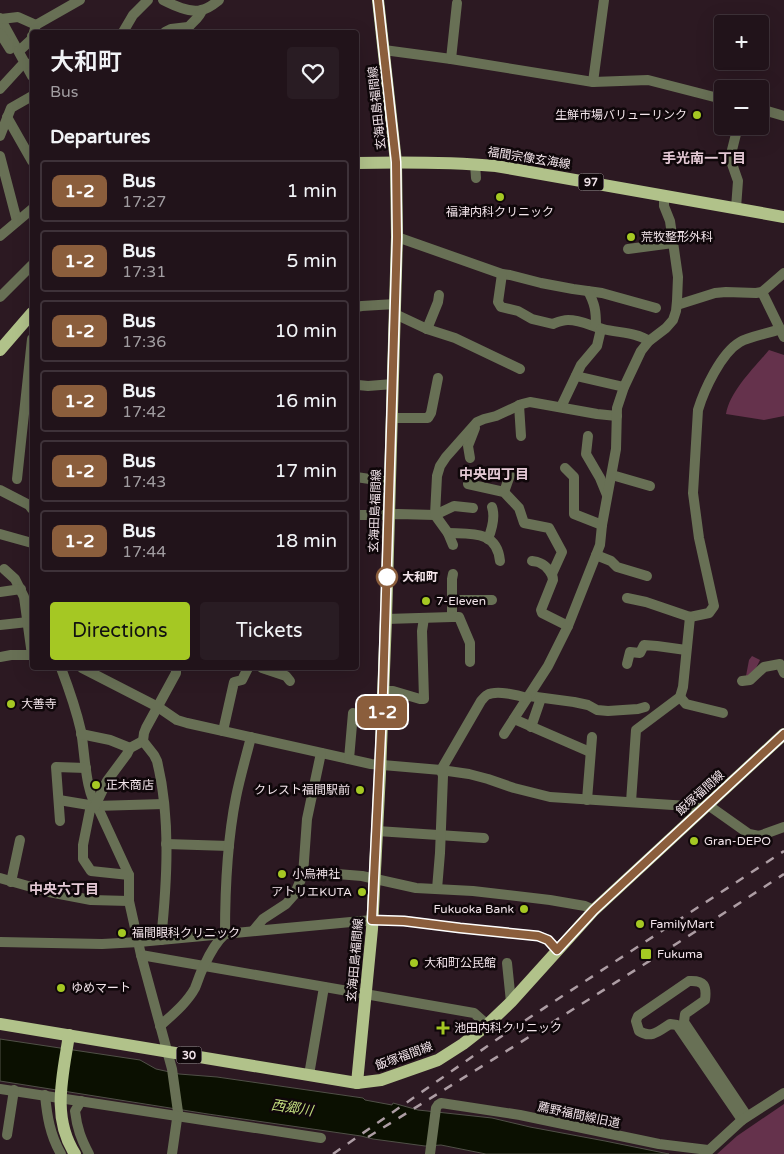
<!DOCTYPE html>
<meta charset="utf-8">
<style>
:root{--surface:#21131a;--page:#291c23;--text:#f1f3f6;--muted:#a29ea2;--line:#3e3239;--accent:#a5c823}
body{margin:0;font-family:"Varela Round","Noto Sans JP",sans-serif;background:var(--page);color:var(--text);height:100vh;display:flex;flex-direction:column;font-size:19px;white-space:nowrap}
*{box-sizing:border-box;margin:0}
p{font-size:16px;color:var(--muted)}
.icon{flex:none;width:28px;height:28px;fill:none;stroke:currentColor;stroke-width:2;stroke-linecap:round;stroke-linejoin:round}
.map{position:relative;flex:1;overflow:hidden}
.side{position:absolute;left:30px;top:30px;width:329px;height:640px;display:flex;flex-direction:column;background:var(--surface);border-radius:5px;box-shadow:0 5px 20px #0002,0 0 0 1px var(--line)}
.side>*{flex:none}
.badge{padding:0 10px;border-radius:8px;font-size:18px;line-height:32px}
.buttons{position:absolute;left:714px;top:15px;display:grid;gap:10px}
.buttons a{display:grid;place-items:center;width:55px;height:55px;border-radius:5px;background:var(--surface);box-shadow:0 5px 20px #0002,0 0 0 1px var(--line);font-size:25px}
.map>.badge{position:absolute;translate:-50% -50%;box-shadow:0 0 0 2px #fff}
h2{padding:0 20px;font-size:19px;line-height:45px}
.round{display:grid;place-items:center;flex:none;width:52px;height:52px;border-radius:5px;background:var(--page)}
.head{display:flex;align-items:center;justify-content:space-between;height:85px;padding:0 20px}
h1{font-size:24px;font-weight:600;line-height:38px}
.primary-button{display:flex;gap:10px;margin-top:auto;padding:10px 20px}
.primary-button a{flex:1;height:58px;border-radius:5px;background:var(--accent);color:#111;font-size:20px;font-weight:600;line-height:58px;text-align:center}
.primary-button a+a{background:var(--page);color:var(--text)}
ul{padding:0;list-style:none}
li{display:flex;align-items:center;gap:15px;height:62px;margin:0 10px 8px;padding:0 10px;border:2px solid var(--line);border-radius:5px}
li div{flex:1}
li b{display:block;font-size:19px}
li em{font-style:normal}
li .badge{min-width:55px;font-weight:700;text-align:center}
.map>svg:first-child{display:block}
.green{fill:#65324c}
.water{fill:#0b1001;stroke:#505047}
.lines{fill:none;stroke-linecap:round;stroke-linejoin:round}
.minor{stroke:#687055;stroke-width:10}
.major{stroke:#b1c28a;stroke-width:12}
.rail{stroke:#ad9da4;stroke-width:2.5;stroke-dasharray:9 9;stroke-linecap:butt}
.line-casing{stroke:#fff;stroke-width:11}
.line{stroke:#8b5e3c;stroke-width:8}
.poi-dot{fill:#a5c823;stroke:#0f070a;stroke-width:2}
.stop-dot{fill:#fff;stroke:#8b5e3c;stroke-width:2.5}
.labels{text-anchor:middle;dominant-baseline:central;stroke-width:5;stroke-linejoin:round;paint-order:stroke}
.shield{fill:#0f070a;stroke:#aea2a7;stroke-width:1}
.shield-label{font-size:11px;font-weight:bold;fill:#f2e4ea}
.street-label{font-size:12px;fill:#f2e4ea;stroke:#0f070a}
.poi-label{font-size:12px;fill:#f2e4ea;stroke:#0f070a;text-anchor:start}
.stop-label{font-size:12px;font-weight:bold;fill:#f2e4ea;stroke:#0f070a;text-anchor:start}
.neighbourhood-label{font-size:14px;font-weight:bold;fill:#e3c8d4;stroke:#0f070a}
.water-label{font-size:14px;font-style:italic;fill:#c0da7d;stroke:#0f070a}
</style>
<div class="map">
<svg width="784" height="1154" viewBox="0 0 784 1154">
<rect width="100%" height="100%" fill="#2c1922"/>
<g class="green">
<path d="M769,350L784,355V416L764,420L726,414C730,391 754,368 769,350Z"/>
<path d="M752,656L760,660L756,668L749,676H746L749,660Z"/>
<path d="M784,1104V1154H717L737,1136Z"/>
</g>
<path class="water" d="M0,1039L140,1060L156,1069L179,1074L217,1077L363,1098L365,1100L392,1105L393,1103L418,1110L492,1118L530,1127L605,1141L669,1154H486L441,1145L425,1146L373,1139L361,1136L208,1114L0,1081Z"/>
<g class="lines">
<g class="minor">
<path d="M163,0C173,5 189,13 201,10C208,9 214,4 219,0"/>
<path d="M0,18L32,76"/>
<path d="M1,19L18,17L36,25"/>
<path d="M34,32L36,25L80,0"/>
<path d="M123,32L133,15L148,0"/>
<path d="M165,32L171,29L188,27"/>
<path d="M186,32C189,23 199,20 202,10"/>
<path d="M0,33L10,49"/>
<path d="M384,50L451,59L593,82L648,80L722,99"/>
<path d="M19,51L32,39V36"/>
<path d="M451,59L457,3"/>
<path d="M593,82L604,0"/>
<path d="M0,89L21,66L26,63"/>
<path d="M760,109L784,116"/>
<path d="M7,117L32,161"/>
<path d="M0,136L11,108L32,96"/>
<path d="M0,156L17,221"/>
<path d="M475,164L476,178"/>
<path d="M736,208L738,181L730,158L738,126"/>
<path d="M0,236L32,209"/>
<path d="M397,237L502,274L510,275L541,283L573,289L602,293L656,308"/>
<path d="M628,249L673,243"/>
<path d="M502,274L498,302L501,307L518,311L532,319L553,324C558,322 562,320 568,320C581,320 591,326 603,329C618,333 636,332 649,341"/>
<path d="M588,291C595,304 596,311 596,326"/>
<path d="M762,292L784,337"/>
<path d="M0,297L32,265"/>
<path d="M677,305L715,293L726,292L756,293L762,292L784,273"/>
<path d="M356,307L362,306L395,304"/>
<path d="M395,314L427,329L455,338L520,369"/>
<path d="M427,329L438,302L439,295"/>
<path d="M576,376L624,387"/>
<path d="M356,386L358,385L368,386L393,384"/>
<path d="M519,405L521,436"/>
<path d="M561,407L581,365L597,346L601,329"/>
<path d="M392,418H428L431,413L438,378"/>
<path d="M588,436L586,454L600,478L607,495"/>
<path d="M470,458L468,446L475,428"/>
<path d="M565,468L574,477V514L602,525"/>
<path d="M612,475L650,486"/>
<path d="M356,477L390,482"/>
<path d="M17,479L32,339"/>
<path d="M468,484L504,492L519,508L524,523L549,528L562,552L552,574"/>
<path d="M0,490L29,505L32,509"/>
<path d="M504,492L510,475"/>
<path d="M356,515H380L398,514L435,515L454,506L473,508"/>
<path d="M448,533C471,534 497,530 500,561"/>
<path d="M0,534L32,543"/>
<path d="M488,539C492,529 495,516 492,507"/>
<path d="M453,545L448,533L435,515L437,476L440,466L446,457L477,422L484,419L496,416L522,404L530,402L597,414L617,416"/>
<path d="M596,555L611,561L617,567L647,576"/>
<path d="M532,561C532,561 540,562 540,563C547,566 553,574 553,580L541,610L542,613L568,626"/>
<path d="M4,569L15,579L24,597L32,655"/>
<path d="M453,574L452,579V617H459L470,643V662"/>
<path d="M0,592L21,589"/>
<path d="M627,598L646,602L690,617L709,613L714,606L699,538L693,493L698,410C704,390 721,353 740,342C748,337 770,333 780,329"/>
<path d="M452,600H492"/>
<path d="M386,619L452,617"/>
<path d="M0,625L28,622"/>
<path d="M0,657L11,655H32"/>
<path d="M627,664L630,652L640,653L644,645L657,646L686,650"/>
<path d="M61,668C69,689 76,709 81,731C85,752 85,794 99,810L129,875V901L141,955L172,1069L178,1112L172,1154"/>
<path d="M82,668L158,707L177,720L187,723L371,764L441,770L469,774L488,779L514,788L550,797L688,806L703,809"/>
<path d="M262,668L286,676L290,681"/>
<path d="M742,681L750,680L764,667L780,664L784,673"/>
<path d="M383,691H393L420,699H424L422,631L424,618"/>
<path d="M529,696L574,702L588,705L597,710L608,711L638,709L645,707"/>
<path d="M680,697L686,704L723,713"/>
<path d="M514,719L590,752"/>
<path d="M531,727L541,698"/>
<path d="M223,731L234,682L242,680L248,668"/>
<path d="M81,734L110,740L130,748"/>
<path d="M504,734L548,666L568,626L600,545L602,525L616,449L617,408L624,387L641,351L649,341L666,328L673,320L676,311L677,301L678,277L670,221L664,206V195"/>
<path d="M349,759L353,713"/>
<path d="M59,800L95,806L164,804"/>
<path d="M587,800L592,737"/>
<path d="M631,802L636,730L680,697L683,687L690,617"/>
<path d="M708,805L749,834L759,836L784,827"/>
<path d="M60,821L56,767L86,768"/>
<path d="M377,831L484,838"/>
<path d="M166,844L229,846"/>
<path d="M129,875L91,871L83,859V845L90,810L95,806L107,781L127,754L130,748L143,741"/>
<path d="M303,875L337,874L362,876L416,888L473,891L550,900L585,906L594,910"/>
<path d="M0,878L49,892L91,900L129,901"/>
<path d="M11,882L20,840"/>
<path d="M437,889L440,853L443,776L441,770L481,701C482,700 486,695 487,695C496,690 518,695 527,698"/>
<path d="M253,931L263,919L286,904L294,895L303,875L307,819L321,753"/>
<path d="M161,940C167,882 171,818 157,761L154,755L143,741L144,733L146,728L176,673V668"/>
<path d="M0,942L102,944L139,942L372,920L405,921L460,928L538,936L548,940L557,950"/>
<path d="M141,955L474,1013L483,1021L486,1026"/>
<path d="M507,963L511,1002"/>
<path d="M160,1026C172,1015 187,1003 195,988C198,981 200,973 204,966C209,955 216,942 225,934C225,888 227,842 236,797C240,777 246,757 251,737"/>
<path d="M309,1075L324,987"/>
<path d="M0,1089L321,1138"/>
<path d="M45,1095C47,1116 50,1135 61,1154"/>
<path d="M81,1101L75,1111C77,1128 81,1139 89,1154"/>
<path d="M742,1120L677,1025L670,1024C659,1031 651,1039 639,1031L636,1021L638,1016L689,981C704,980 707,986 705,1000L685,1014L684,1022L747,1116"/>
<path d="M7,1135L14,1090"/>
<path d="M430,1154L436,1108L438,1105L441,1103L520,1115L659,1144L708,1150"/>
<path d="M705,1154L742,1120L784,1093"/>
</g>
<g class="major">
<path d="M356,163C404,162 448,162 496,166L784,217"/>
<path d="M0,350L32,313"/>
<path d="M0,1024L357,1083L381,1080L438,1060L463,1044L486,1026L511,1002L594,910L784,734"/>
<path d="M69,1035C63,1075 51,1117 75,1154"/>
<path d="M357,1083L372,929L380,773L386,619L397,237L396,162L378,0"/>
</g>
<g class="rail">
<path d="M368,1137C507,1051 647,964 784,874"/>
<path d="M333,1154L509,1031L784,851"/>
</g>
</g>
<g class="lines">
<defs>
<path id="line" d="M378,0L396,162L397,237L383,691L372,920L404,921L460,928L538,936L548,940L557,950L594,910L784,734"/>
</defs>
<use href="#line" class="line-casing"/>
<use href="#line" class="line"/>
</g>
<g class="poi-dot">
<circle cx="697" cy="115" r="5"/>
<circle cx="500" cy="197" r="5"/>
<circle cx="631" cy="237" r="5"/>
<circle cx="426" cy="601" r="5"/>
<circle cx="11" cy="704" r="5"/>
<circle cx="96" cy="785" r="5"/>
<circle cx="360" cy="790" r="5"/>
<circle cx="694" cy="841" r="5"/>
<circle cx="282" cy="874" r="5"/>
<circle cx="362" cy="892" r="5"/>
<circle cx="524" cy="909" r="5"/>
<circle cx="640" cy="924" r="5"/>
<circle cx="122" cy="933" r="5"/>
<rect x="640" y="948" width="12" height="12" rx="2.5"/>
<circle cx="414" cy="963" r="5"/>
<circle cx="61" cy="988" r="5"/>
<path d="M440.5 1020.5h5v5h5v5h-5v5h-5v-5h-5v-5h5z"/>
</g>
<circle class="stop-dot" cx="387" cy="577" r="10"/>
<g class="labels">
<g class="shield">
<rect x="578.5" y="173.5" width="25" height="17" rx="4"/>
<rect x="176.5" y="1046.5" width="25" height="17" rx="4"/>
</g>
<g class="shield-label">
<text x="591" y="182">97</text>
<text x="189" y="1055">30</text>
</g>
<g class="street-label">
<text transform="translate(377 108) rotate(-96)">玄海田島福間線</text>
<text transform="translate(529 158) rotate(9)">福間宗像玄海線</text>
<text transform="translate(375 511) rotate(-88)">玄海田島福間線</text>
<text transform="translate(700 793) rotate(-42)">飯塚福間線</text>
<text transform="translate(355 960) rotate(-85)">玄海田島福間線</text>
<text transform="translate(404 1056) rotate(-20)">飯塚福間線</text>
<text transform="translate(579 1115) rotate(12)">薦野福間線旧道</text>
</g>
<g class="poi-label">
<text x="687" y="115" text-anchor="end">生鮮市場バリューリンク</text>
<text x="500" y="212" text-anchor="middle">福津内科クリニック</text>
<text x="641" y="237">荒牧整形外科</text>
<text x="436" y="601">7-Eleven</text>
<text x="21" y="704">大善寺</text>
<text x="106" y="785">正木商店</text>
<text x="350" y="790" text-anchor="end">クレスト福間駅前</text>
<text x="704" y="841">Gran-DEPO</text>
<text x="292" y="874">小烏神社</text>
<text x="352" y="892" text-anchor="end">アトリエKUTA</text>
<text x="514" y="909" text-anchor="end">Fukuoka Bank</text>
<text x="650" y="924">FamilyMart</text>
<text x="132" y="933">福間眼科クリニック</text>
<text x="657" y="954">Fukuma</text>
<text x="424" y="963">大和町公民館</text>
<text x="71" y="988">ゆめマート</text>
<text x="454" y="1028">池田内科クリニック</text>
</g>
<g class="stop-label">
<text x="402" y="577">大和町</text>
</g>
<g class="neighbourhood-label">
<text x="704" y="158">手光南一丁目</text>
<text x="494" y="474">中央四丁目</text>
<text x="64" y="889">中央六丁目</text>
</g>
<g class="water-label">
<text transform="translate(292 1108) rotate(9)">西郷川</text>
</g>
</g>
</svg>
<div class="buttons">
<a>+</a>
<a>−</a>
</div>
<b class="badge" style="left:382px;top:712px;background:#8b5e3c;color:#fff">1-2</b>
<section class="side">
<div class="head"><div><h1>大和町</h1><p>Bus</p></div><a class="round"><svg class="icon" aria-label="heart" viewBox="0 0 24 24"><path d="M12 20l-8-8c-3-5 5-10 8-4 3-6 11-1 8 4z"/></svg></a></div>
<h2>Departures</h2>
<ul>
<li><span class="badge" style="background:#8b5e3c;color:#fff">1-2</span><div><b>Bus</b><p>17:27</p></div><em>1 min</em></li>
<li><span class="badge" style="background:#8b5e3c;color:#fff">1-2</span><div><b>Bus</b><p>17:31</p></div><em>5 min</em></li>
<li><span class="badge" style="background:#8b5e3c;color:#fff">1-2</span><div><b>Bus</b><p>17:36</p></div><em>10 min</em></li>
<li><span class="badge" style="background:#8b5e3c;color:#fff">1-2</span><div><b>Bus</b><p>17:42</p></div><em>16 min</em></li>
<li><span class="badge" style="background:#8b5e3c;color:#fff">1-2</span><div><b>Bus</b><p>17:43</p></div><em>17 min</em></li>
<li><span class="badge" style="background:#8b5e3c;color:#fff">1-2</span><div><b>Bus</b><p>17:44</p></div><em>18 min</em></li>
</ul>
<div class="primary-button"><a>Directions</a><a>Tickets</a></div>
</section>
</div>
